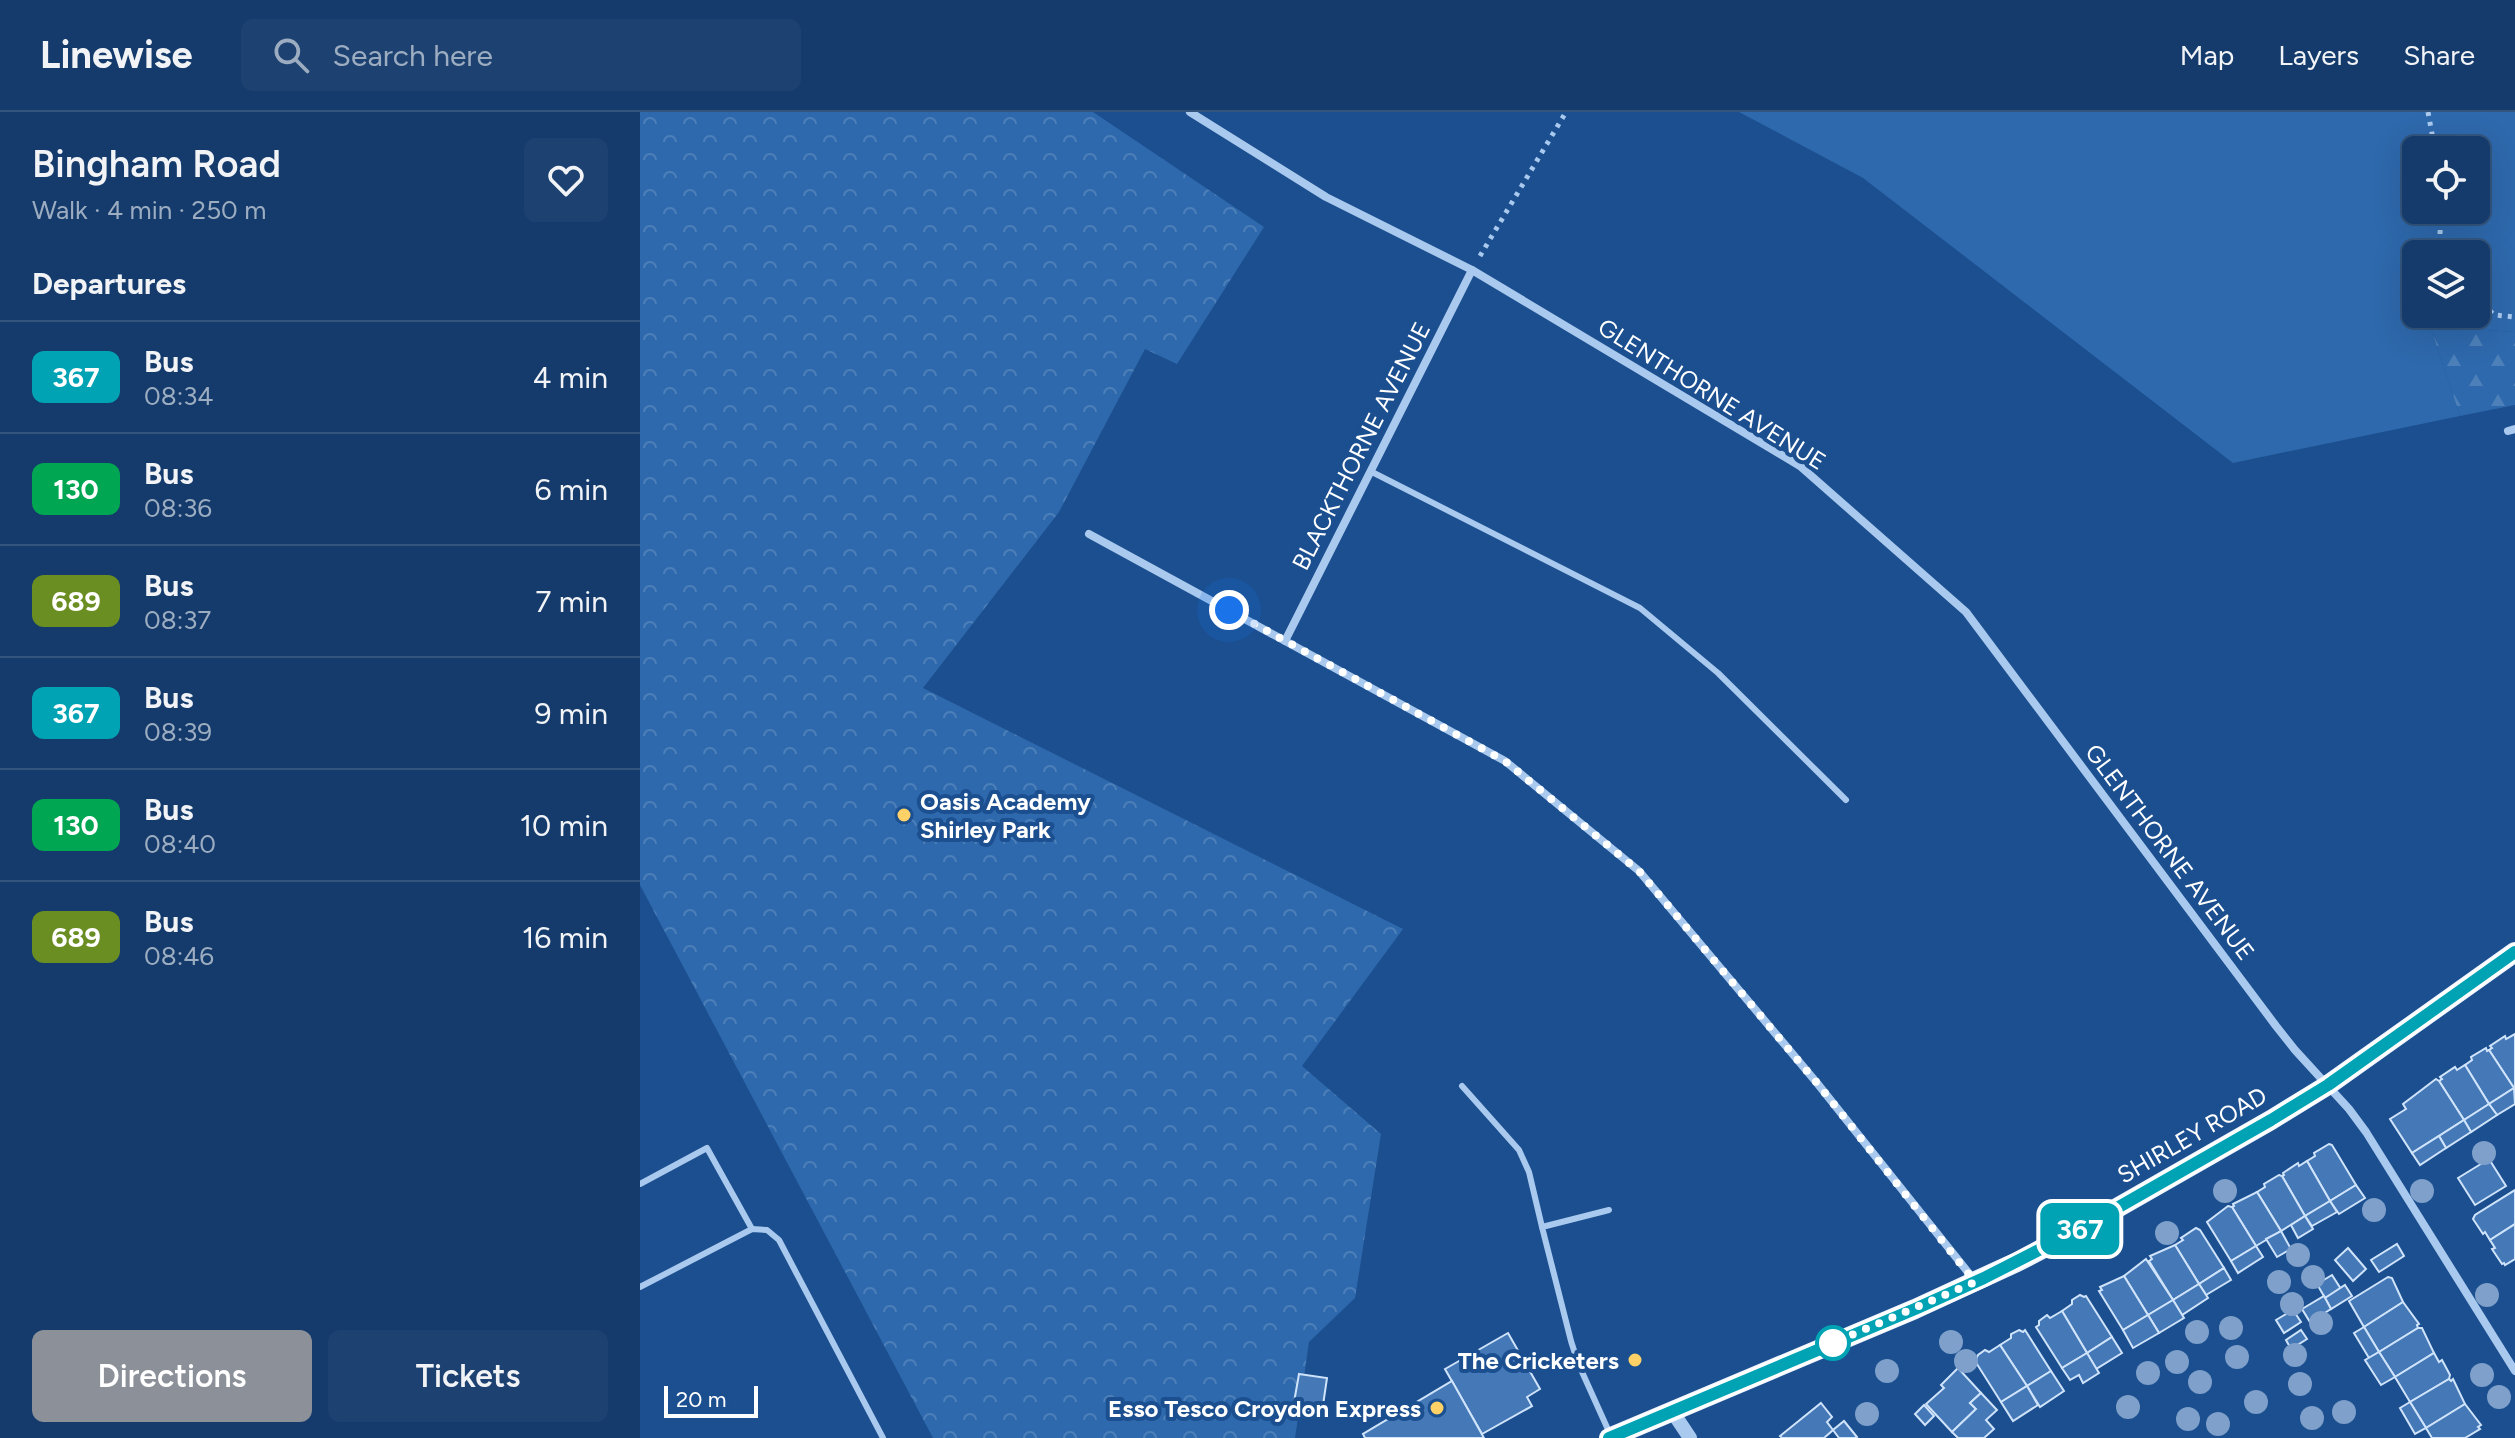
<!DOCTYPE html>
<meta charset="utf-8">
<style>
:root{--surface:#143b6b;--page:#1d4271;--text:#f1f3f6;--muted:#9dadc1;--line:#33557e;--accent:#8c9099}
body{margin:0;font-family:Figtree,sans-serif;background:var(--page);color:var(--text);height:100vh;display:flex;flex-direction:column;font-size:30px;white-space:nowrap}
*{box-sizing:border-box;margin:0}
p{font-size:26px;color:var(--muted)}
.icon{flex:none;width:44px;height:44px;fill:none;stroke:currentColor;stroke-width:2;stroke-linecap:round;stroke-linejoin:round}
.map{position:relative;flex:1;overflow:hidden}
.drawer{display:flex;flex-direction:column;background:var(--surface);width:640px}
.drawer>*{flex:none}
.badge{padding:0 16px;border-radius:12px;font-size:28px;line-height:52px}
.fabs{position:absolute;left:1762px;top:24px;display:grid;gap:16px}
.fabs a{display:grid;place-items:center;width:88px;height:88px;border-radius:12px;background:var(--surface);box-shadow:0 8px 32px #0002,0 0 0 2px var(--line);font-size:40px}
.scale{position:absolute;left:24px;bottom:20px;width:94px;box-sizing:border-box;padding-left:8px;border:4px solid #fff;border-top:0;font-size:22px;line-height:28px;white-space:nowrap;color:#fff;-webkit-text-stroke:6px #1b4f8f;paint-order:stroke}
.you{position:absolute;width:40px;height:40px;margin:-20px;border:6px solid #fff;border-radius:50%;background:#1a73e8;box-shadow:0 0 0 12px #1a73e833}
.map>.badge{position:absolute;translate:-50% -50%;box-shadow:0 0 0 4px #fff}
h2{padding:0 32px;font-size:30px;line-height:72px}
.round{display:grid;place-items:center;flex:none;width:84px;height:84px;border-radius:12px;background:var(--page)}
.head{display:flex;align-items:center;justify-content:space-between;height:136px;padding:0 32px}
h1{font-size:38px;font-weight:600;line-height:60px}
.primary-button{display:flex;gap:16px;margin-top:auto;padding:16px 32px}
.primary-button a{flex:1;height:92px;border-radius:12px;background:var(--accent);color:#fff;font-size:32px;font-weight:600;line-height:92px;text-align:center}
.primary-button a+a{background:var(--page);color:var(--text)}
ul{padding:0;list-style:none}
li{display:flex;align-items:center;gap:24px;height:112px;padding:0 32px;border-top:2px solid var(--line)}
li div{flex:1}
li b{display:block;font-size:30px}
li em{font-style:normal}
li .badge{min-width:88px;font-weight:700;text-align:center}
header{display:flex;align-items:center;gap:48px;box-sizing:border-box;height:112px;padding:0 40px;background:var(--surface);border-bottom:2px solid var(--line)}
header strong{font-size:38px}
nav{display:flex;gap:44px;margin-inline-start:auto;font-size:28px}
.search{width:560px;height:72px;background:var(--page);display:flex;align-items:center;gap:20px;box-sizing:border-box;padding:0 28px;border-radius:12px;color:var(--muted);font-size:30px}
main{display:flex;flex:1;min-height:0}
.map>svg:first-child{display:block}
.green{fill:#2e69ad;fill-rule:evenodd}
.forest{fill:url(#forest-firs)}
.park{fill:url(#park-crowns)}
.building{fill:#4478b7;stroke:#cfe3fa;stroke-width:2}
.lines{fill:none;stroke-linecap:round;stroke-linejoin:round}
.path{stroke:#a9c9ee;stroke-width:5;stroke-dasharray:4 6;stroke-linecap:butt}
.service{stroke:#a9c9ee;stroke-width:6}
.minor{stroke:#a9c9ee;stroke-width:8}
.tertiary{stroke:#a9c9ee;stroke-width:14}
.primary{stroke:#f0f6ff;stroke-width:20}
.tree{fill:#7ea0ca}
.line-casing{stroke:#fff;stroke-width:18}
.line{stroke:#00a3b4;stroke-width:12}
.walk{stroke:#fff;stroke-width:8;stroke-dasharray:0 14.4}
.poi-dot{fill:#ffd166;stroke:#1b4f8f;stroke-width:3}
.stop-dot{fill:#fff;stroke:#00a3b4;stroke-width:4}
.labels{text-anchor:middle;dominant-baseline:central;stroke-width:8;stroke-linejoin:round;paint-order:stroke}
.street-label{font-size:24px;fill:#fff;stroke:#1b4f8f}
.poi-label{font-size:24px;font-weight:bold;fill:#fff;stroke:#1b4f8f;text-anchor:end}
</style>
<header>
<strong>Linewise</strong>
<div class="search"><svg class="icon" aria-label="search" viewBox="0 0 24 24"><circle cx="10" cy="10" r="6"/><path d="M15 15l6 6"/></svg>Search here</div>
<nav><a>Map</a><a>Layers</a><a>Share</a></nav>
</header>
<main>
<section class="drawer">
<div class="head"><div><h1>Bingham Road</h1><p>Walk · 4 min · 250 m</p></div><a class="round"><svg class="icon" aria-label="heart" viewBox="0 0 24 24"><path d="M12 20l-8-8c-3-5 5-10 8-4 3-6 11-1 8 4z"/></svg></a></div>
<h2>Departures</h2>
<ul>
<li><span class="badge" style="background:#00a3b4;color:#fff">367</span><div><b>Bus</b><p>08:34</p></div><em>4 min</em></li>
<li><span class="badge" style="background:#00a651;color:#fff">130</span><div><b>Bus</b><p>08:36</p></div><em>6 min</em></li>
<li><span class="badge" style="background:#6b8e23;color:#fff">689</span><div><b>Bus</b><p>08:37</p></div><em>7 min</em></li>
<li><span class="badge" style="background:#00a3b4;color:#fff">367</span><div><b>Bus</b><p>08:39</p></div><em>9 min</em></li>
<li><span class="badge" style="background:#00a651;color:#fff">130</span><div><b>Bus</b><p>08:40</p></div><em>10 min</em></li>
<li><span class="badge" style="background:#6b8e23;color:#fff">689</span><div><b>Bus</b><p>08:46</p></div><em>16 min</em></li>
</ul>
<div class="primary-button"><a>Directions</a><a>Tickets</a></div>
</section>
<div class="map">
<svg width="1875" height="1326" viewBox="0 0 1875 1326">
<defs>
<pattern id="forest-firs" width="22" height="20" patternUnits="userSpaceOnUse" patternTransform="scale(2)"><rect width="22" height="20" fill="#2e69ad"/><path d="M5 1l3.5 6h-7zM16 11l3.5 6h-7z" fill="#4d80b9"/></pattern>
<pattern id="park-crowns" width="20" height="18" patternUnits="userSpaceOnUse" patternTransform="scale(2)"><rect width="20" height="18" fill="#2e69ad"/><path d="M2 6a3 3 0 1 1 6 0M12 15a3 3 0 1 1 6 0" fill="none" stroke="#4d80b9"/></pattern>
</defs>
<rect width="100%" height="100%" fill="#1b4f8f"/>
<path class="green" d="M1099,0H1875V220L1847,218L1831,202H1836V142H1776V163H1773L1776,172V202H1786L1820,304L1593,351L1223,66ZM1776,38H1836V98H1776Z"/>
<path class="forest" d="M1786,202H1831L1847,218L1875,220V293L1820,304Z"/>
<path class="park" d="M0,0H453L624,115L537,252L505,237L419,400L283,576L763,817L662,954L741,1022L715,1186L669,1230L655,1326H293L0,773Z"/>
<g class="building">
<path d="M1875,922V976H1874L1849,938L1852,936L1850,934L1865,924L1866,927Z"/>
<path d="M1846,936L1847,939L1849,938L1874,976L1849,992L1825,953L1832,948L1831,945Z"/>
<path d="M1825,953L1849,992L1824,1008L1799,969L1802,967L1800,965L1815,955L1817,958Z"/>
<path d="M1796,967L1799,969L1824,1008L1772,1041L1750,1007L1766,997L1763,992Z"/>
<path d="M1874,976L1875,992L1857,1003L1849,992Z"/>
<path d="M1849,992L1857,1003L1831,1020L1824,1008Z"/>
<path d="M1824,1008L1831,1020L1806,1036L1799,1024Z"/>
<path d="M1799,1024L1806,1036L1780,1053L1772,1041Z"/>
<path d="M1689,1032L1692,1033L1716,1073L1690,1089L1667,1049L1675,1044L1674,1041Z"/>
<path d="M1849,1047L1866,1074L1835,1093L1818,1066Z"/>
<path d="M1667,1049L1690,1089L1665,1104L1642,1064L1644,1063L1643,1061L1658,1051L1659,1054Z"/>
<path d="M1639,1063L1642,1064L1665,1104L1641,1119L1617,1080L1625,1075L1624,1072Z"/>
<path d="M1716,1073L1725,1086L1699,1102L1690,1089Z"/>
<path d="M1875,1078V1112L1850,1128L1845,1120L1843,1122L1833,1107L1835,1103Z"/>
<path d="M1617,1080L1641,1119L1616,1134L1592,1095L1594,1094L1593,1092Z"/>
<path d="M1690,1089L1697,1100L1672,1114L1665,1104Z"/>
<path d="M1588,1094L1592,1095L1616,1134L1591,1149L1567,1110Z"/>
<path d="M1665,1104L1673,1117L1658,1126L1651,1113Z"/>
<path d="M1875,1112V1147L1865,1153L1864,1151L1862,1152L1852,1137L1855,1136L1850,1128Z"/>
<path d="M1556,1116L1560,1118L1584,1156L1559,1172L1535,1133L1543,1128L1541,1126Z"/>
<path d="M1641,1119L1651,1137L1637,1145L1626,1127Z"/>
<path d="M1757,1132L1764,1144L1739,1160L1731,1148Z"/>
<path d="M1535,1133L1559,1172L1533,1188L1509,1149L1512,1147L1510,1144Z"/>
<path d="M1616,1134L1623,1145L1598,1161L1591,1149Z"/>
<path d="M1708,1136L1726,1157L1713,1169L1695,1148Z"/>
<path d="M1506,1147L1533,1188L1508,1203L1484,1164Z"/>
<path d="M1584,1156L1591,1168L1566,1183L1559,1172Z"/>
<path d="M1692,1163L1701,1177L1685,1186L1677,1172Z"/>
<path d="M1484,1164L1508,1203L1483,1218L1459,1179L1462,1178L1460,1175Z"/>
<path d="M1748,1165L1752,1166L1763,1190L1724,1215L1709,1189Z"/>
<path d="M1559,1172L1568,1186L1542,1203L1533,1188Z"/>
<path d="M1705,1173L1712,1184L1691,1197L1685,1186Z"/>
<path d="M1440,1183L1444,1185L1446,1184L1472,1225L1447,1241L1422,1199L1432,1192V1188Z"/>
<path d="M1684,1184L1691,1197L1670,1210L1662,1197Z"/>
<path d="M1533,1188L1544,1206L1519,1221L1508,1203Z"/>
<path d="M1763,1190L1779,1212L1777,1213L1778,1216L1739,1240L1724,1215Z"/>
<path d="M1653,1198L1661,1210L1644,1221L1636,1208Z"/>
<path d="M1422,1199L1447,1241L1422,1256L1396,1215L1399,1213V1209L1407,1203L1410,1206Z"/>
<path d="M1508,1203L1519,1221L1493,1236L1483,1218Z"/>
<path d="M1724,1215L1739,1240L1729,1246L1714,1221Z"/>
<path d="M1778,1216H1782L1794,1241L1755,1265L1739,1240Z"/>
<path d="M1379,1218L1383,1220L1385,1218L1411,1259L1387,1274L1360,1233L1371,1226V1222Z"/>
<path d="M1661,1218L1667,1227L1651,1237L1646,1228Z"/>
<path d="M868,1221L900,1277L887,1285L892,1294L842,1322L805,1257Z"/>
<path d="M1472,1225L1482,1241L1456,1257L1447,1241Z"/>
<path d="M1360,1233L1387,1274L1361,1290L1335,1249L1338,1243L1345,1238L1349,1240Z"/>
<path d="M1739,1240L1755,1265L1741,1273L1725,1248Z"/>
<path d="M1447,1241L1459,1261L1443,1271L1439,1263L1430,1268L1422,1256Z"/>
<path d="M1794,1241L1799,1250L1802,1248L1810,1263L1809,1267L1770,1290L1755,1265Z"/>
<path d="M1318,1256L1341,1281L1330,1291L1336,1297L1312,1320L1286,1292L1304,1276L1301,1273Z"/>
<path d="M1411,1259L1424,1279L1400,1295L1387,1274Z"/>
<path d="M659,1262L687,1266L682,1300L653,1296Z"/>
<path d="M1809,1267L1811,1269L1813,1267L1825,1292L1786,1316L1770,1290Z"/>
<path d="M812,1269L844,1326H725L723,1322Z"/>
<path d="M1387,1274L1398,1293L1373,1309L1361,1290Z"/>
<path d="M1341,1281L1357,1298L1346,1308L1354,1317L1344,1326H1318L1312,1320L1336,1297L1330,1291Z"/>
<path d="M1770,1290L1786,1316L1775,1322L1760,1296Z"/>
<path d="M1181,1291L1192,1305L1187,1310L1193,1318L1184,1326H1142L1140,1324Z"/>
<path d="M1825,1292L1841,1313L1838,1315L1840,1317L1825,1326H1792L1786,1316Z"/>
<path d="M1284,1293L1294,1304L1285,1313L1275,1302Z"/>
<path d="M1204,1309L1217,1325L1215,1326H1199L1193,1318Z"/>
</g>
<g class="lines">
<g class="path">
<path d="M1788,0L1795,38"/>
<path d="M1801,98L1800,123L1809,142"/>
<path d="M840,144L926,0"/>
<path d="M1836,184L1854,203L1875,205"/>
</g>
<g class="service">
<path d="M730,359L1000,496L1078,561L1206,688"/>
<path d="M822,974L879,1038L889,1060L902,1115"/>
<path d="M0,1072L67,1036L112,1117"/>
<path d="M969,1098L902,1115L931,1229L938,1251L970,1322"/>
<path d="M0,1175L112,1117L127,1118L139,1128L243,1326"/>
</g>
<g class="minor">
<path d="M550,0L686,85L832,158L1160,354L1326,500L1636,914L1655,938L1709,997L1726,1020L1875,1259"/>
<path d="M1868,319L1875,317"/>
<path d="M449,422L865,649L999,759L1177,971L1335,1169"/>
<path d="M645,529L832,158"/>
</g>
<path class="tertiary" d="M1032,1299L1050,1326"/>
<path class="primary" d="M969,1326L1275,1197L1377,1150L1442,1116L1631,1008L1688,973L1875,840"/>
</g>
<g class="tree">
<circle cx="1844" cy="1041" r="12"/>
<circle cx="1585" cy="1079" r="12"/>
<circle cx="1782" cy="1079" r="12"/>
<circle cx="1734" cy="1098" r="12"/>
<circle cx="1527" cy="1121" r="12"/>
<circle cx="1658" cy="1143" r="12"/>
<circle cx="1673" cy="1165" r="12"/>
<circle cx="1639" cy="1170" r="12"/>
<circle cx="1847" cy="1183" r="12"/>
<circle cx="1652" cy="1192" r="12"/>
<circle cx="1681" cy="1211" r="12"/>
<circle cx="1591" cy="1216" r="12"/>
<circle cx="1557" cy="1220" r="12"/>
<circle cx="1311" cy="1230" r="12"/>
<circle cx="1655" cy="1243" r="12"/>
<circle cx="1597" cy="1245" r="12"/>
<circle cx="1326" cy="1249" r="12"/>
<circle cx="1537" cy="1250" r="12"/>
<circle cx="1247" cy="1259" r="12"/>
<circle cx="1508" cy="1261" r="12"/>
<circle cx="1842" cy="1263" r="12"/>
<circle cx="1560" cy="1270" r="12"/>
<circle cx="1660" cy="1272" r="12"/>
<circle cx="1859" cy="1285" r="12"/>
<circle cx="1616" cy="1290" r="12"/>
<circle cx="1488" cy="1295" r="12"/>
<circle cx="1704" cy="1300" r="12"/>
<circle cx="1227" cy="1302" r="12"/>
<circle cx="1672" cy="1306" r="12"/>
<circle cx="1548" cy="1307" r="12"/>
<circle cx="1578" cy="1312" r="12"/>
</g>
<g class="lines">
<defs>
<path id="line" d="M969,1326L1275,1197L1344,1166L1442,1116L1631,1008L1688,973L1875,840"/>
</defs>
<use href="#line" class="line-casing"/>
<use href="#line" class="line"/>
<path class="walk" d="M589,498L865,649L999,759L1177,971L1335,1170L1193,1231"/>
</g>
<g class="poi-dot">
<circle cx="264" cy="703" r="8"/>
<circle cx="995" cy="1248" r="8"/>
<circle cx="797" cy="1296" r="8"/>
</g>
<circle class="stop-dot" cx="1193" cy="1231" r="16"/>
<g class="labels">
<g class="street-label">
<text transform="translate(1072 282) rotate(32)">GLENTHORNE AVENUE</text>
<text transform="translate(721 334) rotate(-63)">BLACKTHORNE AVENUE</text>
<text transform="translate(1530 740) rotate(53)">GLENTHORNE AVENUE</text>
<text transform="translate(1552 1023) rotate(-30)">SHIRLEY ROAD</text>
</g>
<g class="poi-label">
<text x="280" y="689" text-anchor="start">Oasis Academy<tspan x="280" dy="28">Shirley Park</tspan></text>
<text x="979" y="1248">The Cricketers</text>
<text x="781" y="1296">Esso Tesco Croydon Express</text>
</g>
</g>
</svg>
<div class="fabs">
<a><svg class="icon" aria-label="locate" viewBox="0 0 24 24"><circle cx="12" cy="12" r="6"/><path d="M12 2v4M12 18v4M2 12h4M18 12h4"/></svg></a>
<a><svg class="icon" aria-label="layers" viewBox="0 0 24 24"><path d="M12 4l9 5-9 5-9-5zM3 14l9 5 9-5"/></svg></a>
</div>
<div class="scale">20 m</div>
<div class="you" style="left:589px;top:498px"></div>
<b class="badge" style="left:1440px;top:1117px;background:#00a3b4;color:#fff">367</b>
</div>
</main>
